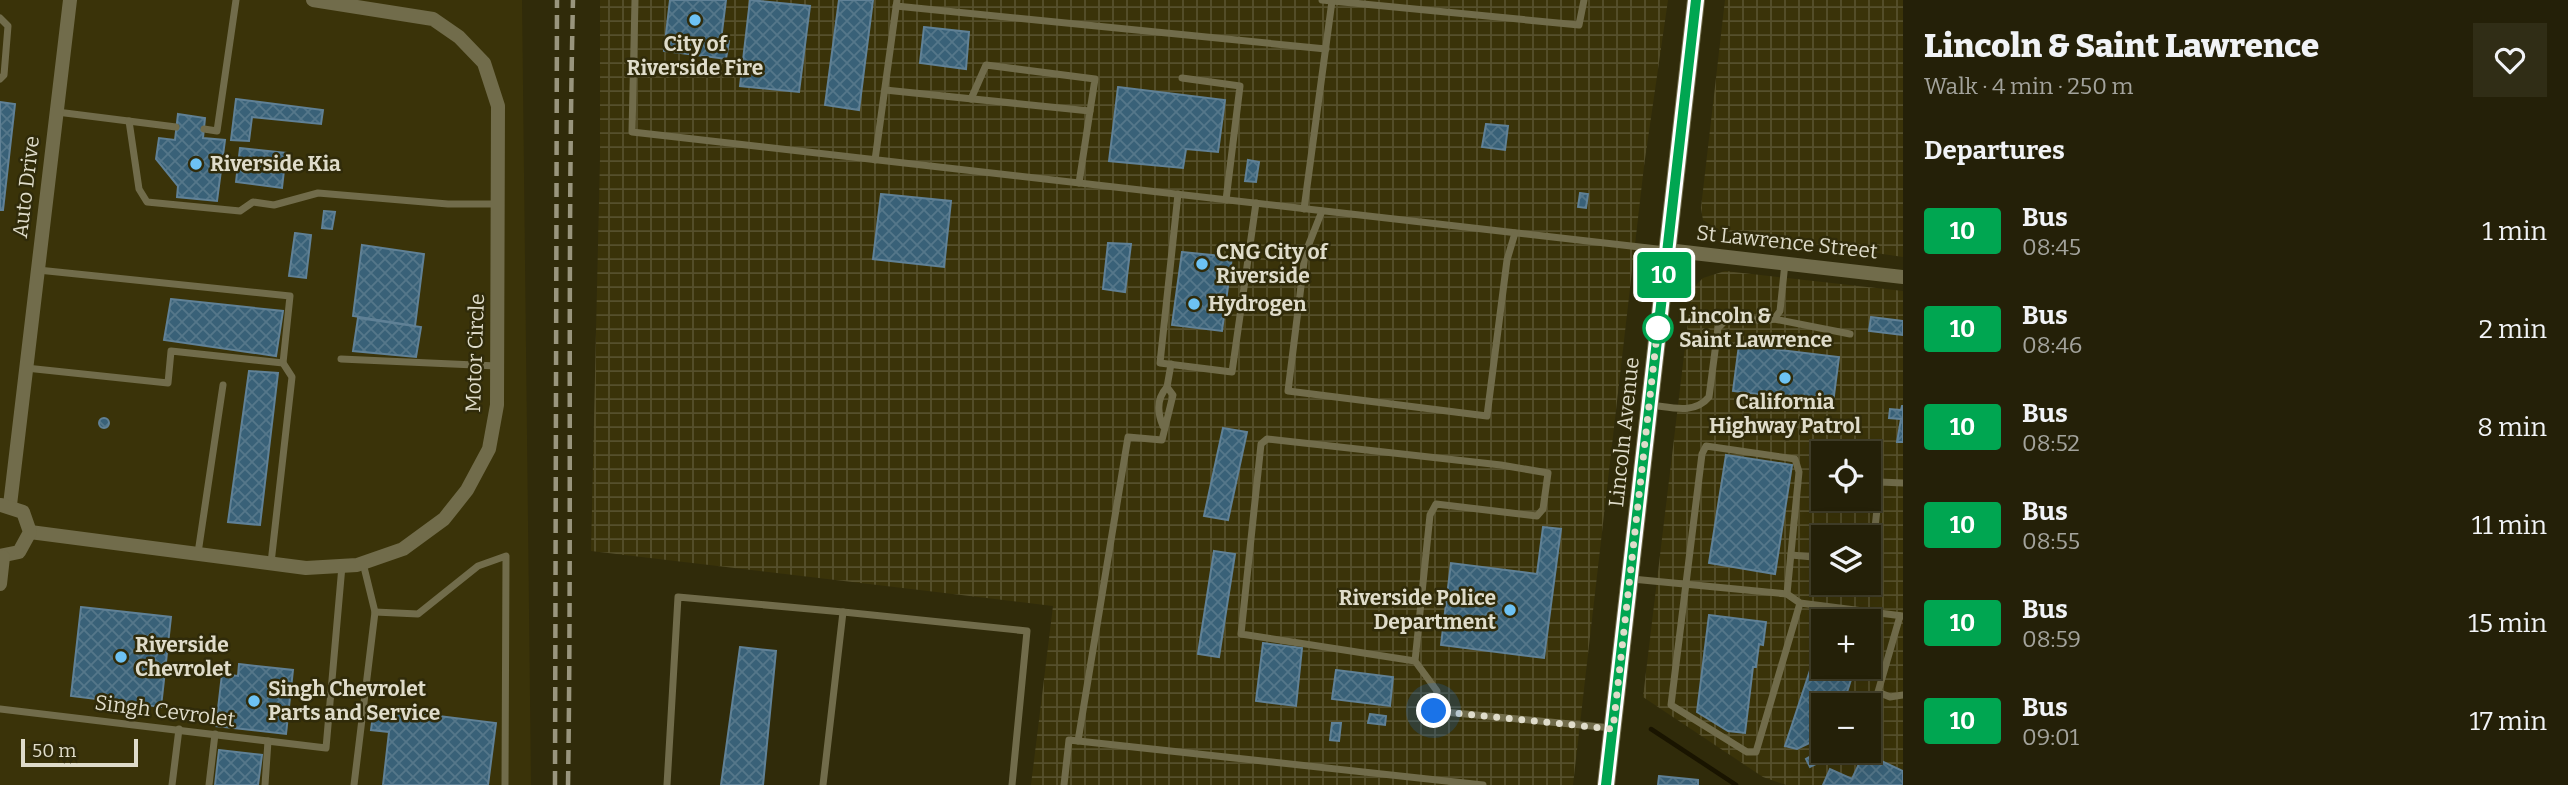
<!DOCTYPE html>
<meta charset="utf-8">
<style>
:root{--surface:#242008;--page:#302d16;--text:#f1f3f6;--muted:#a3a39c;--line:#413e29}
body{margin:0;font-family:Bitter,serif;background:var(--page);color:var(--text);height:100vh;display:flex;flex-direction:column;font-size:26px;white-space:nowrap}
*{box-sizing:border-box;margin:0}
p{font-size:23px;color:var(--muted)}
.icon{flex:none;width:38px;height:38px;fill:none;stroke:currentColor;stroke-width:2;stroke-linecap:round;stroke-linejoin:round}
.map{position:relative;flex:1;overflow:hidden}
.drawer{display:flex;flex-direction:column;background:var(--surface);width:665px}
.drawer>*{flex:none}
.badge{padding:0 14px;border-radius:5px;font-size:24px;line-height:46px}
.fabs{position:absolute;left:1811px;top:441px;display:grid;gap:14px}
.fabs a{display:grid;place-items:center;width:70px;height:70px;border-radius:0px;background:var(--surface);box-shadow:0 7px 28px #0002,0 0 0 2px var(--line);font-size:35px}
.scale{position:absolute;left:21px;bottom:18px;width:117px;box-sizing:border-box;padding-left:7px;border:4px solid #dfdcca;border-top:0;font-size:19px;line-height:24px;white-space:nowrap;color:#dfdcca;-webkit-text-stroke:5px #302b0a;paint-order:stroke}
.you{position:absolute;width:35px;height:35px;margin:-18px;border:5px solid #fff;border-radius:50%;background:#1a73e8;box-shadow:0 0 0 10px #1a73e833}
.map>.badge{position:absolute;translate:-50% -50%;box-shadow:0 0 0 4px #fff}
h2{padding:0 21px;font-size:26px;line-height:63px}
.round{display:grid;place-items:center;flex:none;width:74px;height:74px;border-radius:0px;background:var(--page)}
.headline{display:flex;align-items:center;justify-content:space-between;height:119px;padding:0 21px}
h1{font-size:33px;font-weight:800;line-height:52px}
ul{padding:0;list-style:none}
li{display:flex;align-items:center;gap:21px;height:98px;padding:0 21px}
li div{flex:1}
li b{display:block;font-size:26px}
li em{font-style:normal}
li .badge{min-width:77px;font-weight:700;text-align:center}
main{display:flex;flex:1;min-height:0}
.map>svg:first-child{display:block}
.built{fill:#3a3309}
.industrial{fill:url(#industrial-grid);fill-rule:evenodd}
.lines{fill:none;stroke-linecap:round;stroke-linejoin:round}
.stream{stroke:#191400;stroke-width:4.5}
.building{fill:url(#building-cross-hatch);stroke:#608196;stroke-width:2}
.service{stroke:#716c4b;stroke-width:7}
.minor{stroke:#716c4b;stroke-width:14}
.tertiary{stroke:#716c4b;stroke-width:18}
.rail{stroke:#99957d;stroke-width:4.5;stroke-dasharray:14 7;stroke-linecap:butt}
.line-casing{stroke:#fff;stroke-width:16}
.line{stroke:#00a651;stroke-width:10}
.walk{stroke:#dfdcca;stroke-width:7;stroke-dasharray:0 12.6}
.poi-dot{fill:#6dc2f3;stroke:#302b0a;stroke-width:2.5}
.stop-dot{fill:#fff;stroke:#00a651;stroke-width:3.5}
.labels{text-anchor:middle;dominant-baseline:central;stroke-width:5;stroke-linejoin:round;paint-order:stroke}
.poi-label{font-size:21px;font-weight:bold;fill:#dfdcca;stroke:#302b0a;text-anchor:start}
.street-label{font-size:21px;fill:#dfdcca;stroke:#302b0a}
.stop-label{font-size:21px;font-weight:bold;fill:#dfdcca;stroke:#302b0a;text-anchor:start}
</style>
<main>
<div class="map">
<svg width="1903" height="785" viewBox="0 0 1903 785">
<defs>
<pattern id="industrial-grid" width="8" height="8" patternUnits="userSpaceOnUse" patternTransform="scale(1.75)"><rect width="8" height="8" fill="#3a3309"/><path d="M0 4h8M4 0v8" fill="none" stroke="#56502c"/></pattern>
<pattern id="building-cross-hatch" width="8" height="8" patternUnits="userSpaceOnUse" patternTransform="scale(1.75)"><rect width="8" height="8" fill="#396178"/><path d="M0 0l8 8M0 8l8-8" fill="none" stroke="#55778a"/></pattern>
</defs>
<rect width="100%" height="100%" fill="#302b0a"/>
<path class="built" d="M0,0H522L531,785H0Z"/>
<g class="industrial">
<path d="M600,0H1668L1644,166L1573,785H1031L1053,606L591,551L600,158Z"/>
<path d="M1725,0H1903V257L1719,230L1703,220L1701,208Z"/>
<path d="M1725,271L1903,291V785H1786L1763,777L1643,697L1691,297L1695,286L1703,278ZM1824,453H1869V499H1824ZM1824,537H1869V583H1824ZM1824,621H1869V667H1824ZM1824,705H1869V751H1824Z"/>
</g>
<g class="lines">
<path class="stream" d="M1651,729L1736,785"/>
</g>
<g class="building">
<path d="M670,0H726L721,40L729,41L726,59L664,51Z"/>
<path d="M750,0L810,6L799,92L740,86Z"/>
<path d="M839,0H873L859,110L825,105Z"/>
<path d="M924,27L969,32L966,69L920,63Z"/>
<path d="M1118,87L1225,100L1218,152L1186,149L1183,168L1109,161Z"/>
<path d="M236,99L323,110L321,124L252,117L249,141L231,140Z"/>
<path d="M0,102L15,104L3,210H0Z"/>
<path d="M178,114L205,118L203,138L225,140L217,201L177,197L178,186L156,159L159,138L175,140Z"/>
<path d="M1486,124L1508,126L1505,150L1482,147Z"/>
<path d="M240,148L286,153L282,188L236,182Z"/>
<path d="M1248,160L1259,162L1256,182L1245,181Z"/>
<path d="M1580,193L1588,194L1586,208L1578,207Z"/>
<path d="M881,194L951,201L944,267L873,259Z"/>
<path d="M324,211L335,212L332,229L322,228Z"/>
<path d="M295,233L311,235L306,278L289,276Z"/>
<path d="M1108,243L1131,244L1125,292L1103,289Z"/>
<path d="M362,245L424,254L415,326L353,316Z"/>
<path d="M1182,252L1232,257L1222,331L1172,325Z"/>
<path d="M171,299L283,311L276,356L164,340Z"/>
<path d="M1871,317L1903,321V335L1869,331Z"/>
<path d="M358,318L421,327L416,357L353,351Z"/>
<path d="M1739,345L1839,357L1833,403L1733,391Z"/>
<path d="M249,371L278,373L260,525L228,522Z"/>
<path d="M1902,406H1903V442H1897L1901,419L1889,418L1890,409L1901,410Z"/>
<circle cx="104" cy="423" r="5"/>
<path d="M1223,428L1247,432L1228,520L1204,516Z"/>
<path d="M1726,455L1792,465L1775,574L1709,563Z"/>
<path d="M1543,527L1561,529L1544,658L1441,645L1451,563L1537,574Z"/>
<path d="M1214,551L1235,554L1219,657L1198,654Z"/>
<path d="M81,607L171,617L161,707L71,696Z"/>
<path d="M1709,615L1766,622L1763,645L1759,644L1756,667H1753L1745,733L1728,731L1697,712Z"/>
<path d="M1827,616L1844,621H1826Z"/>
<path d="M1824,628V667H1855L1843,705H1824V736L1797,749L1785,746Z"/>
<path d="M1263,643L1302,648L1296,706L1256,701Z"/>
<path d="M740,647L776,651L763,785H721Z"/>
<path d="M239,664L293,670L286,734L216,726L222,674L238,676Z"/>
<path d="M1336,670L1393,677L1390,706L1332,699Z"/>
<path d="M374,708L496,723L488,785H383L389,732L371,730Z"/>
<path d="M1370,714L1386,716L1385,725L1368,723Z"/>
<path d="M1332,723H1341L1339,741L1330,740Z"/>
<path d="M219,750L262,755L258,785H215Z"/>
<path d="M1820,751L1824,760L1810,767L1806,759Z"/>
<path d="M1864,753L1903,771V785H1823L1830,769L1852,779Z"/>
<path d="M1659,776L1698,780V785H1658Z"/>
</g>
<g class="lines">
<g class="service">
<path d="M635,0L632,132L1666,250"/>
<path d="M1322,0L1579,25L1584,0"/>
<path d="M896,6L1326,49"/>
<path d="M0,18L8,26L4,75L0,79"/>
<path d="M1182,78L1240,86L1226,200"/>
<path d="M885,90L1090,111L1079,183"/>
<path d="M971,99L986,65L1095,79L1090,111"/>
<path d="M57,112L176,127"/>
<path d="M129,121L139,189L147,202L240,211L253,202L274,205L318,193L448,204H498"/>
<path d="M204,129L217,131L236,0"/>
<path d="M875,160L897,0"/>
<path d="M1178,194L1160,363L1232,372L1256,203"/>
<path d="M1304,209L1332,1"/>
<path d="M1322,211L1305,254L1288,391L1487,416L1507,260L1515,233"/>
<path d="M1774,319L1850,334"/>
<path d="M341,359L497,366"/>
<path d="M26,368L168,383L171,351L283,363L290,296L38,270"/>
<path d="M1167,387L1171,364"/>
<path d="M1650,405C1671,407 1694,415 1709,397L1718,328L1730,316L1764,321L1774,319L1780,311L1785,263"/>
<path d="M198,553L223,385"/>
<path d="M1791,555L1824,558"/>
<path d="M271,563L292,377L283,363"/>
<path d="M1869,563L1871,564L1880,482L1903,483"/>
<path d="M1632,579L1787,594L1800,603L1903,616"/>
<path d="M1787,594L1799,472L1795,459L1706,446L1702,454L1671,705L1747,752H1756L1800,603"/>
<path d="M375,612L418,614L478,566L506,556L505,785"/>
<path d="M843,612L1027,631L1012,785"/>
<path d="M1900,616L1878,692L1890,697L1903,695"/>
<path d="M1415,661L1430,515L1436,504L1537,516L1543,509L1548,473L1501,465L1267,439L1261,444L1241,634L1415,661L1437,691L1434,711L1612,728"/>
<path d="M0,709L326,748L342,566"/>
<path d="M1078,741L1128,437L1162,440L1173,395L1167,387C1157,398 1157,412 1163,426"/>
<path d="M172,785L179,729"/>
<path d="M209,785L215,734"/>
<path d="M265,785L268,741"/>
<path d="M354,785L375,612L363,563"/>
<path d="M667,785L678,597L843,612L823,785"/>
<path d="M1064,785L1069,740L1483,785"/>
</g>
<g class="minor">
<path d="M1667,250L1903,277"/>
<path d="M10,505L70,0"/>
<path d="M30,532L306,568L357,565L403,549L444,519L467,490L489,449L497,405L498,106L484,63L459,37L433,19L313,0"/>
<path d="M0,556L19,552L30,532L23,512L1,505"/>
<path d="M0,584L3,557"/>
</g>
<path class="tertiary" d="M1606,785L1696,0"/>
<g class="rail">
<path d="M555,785L557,0"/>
<path d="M568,785C572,523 567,262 573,0"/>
</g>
</g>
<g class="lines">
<defs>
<path id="line" d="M1606,785L1696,0"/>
</defs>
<use href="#line" class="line-casing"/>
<use href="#line" class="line"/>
<path class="walk" d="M1434,711L1613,729L1658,325V328"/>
</g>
<g class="poi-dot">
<circle cx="695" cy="20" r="7"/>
<circle cx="196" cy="164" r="7"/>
<circle cx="1202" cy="264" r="7"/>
<circle cx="1194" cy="304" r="7"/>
<circle cx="1785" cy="378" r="7"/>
<circle cx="1510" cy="610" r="7"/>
<circle cx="121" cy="657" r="7"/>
<circle cx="254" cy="701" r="7"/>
</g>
<circle class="stop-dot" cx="1658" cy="328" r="14"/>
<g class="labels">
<g class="poi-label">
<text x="695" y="44" text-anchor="middle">City of<tspan x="695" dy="24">Riverside Fire</tspan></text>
<text x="210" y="164">Riverside Kia</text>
<text x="1216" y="252">CNG City of<tspan x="1216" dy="24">Riverside</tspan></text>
<text x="1208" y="304">Hydrogen</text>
<text x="1785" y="402" text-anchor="middle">California<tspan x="1785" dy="24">Highway Patrol</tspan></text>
<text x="1496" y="598" text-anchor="end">Riverside Police<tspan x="1496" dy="24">Department</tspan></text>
<text x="135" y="645">Riverside<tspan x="135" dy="24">Chevrolet</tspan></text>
<text x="268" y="689">Singh Chevrolet<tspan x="268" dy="24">Parts and Service</tspan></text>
</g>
<g class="street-label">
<text transform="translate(26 187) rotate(-83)">Auto Drive</text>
<text transform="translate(1787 242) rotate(6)">St Lawrence Street</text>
<text transform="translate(475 353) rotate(-88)">Motor Circle</text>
<text transform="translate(1624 432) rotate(-84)">Lincoln Avenue</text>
<text transform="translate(165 711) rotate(7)">Singh Cevrolet</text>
</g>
<g class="stop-label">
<text x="1679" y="316">Lincoln &amp;<tspan x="1679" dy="24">Saint Lawrence</tspan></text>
</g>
</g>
</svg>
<div class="fabs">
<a><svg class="icon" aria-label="locate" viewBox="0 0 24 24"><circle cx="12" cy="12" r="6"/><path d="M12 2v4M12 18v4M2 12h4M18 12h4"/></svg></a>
<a><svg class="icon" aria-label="layers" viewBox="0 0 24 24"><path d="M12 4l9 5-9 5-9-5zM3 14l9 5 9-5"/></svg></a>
<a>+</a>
<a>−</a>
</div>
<div class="scale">50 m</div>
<div class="you" style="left:1434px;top:711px"></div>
<b class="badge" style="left:1664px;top:275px;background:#00a651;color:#fff">10</b>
</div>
<section class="drawer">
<div class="headline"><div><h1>Lincoln &amp; Saint Lawrence</h1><p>Walk · 4 min · 250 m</p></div><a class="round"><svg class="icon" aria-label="heart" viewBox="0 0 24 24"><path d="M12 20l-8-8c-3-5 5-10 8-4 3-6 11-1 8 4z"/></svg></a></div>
<h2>Departures</h2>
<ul>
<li><span class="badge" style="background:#00a651;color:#fff">10</span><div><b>Bus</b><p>08:45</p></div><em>1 min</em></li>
<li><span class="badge" style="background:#00a651;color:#fff">10</span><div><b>Bus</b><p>08:46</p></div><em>2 min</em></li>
<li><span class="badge" style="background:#00a651;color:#fff">10</span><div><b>Bus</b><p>08:52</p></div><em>8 min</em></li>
<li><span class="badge" style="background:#00a651;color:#fff">10</span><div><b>Bus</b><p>08:55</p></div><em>11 min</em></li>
<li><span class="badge" style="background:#00a651;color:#fff">10</span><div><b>Bus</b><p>08:59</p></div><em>15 min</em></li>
<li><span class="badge" style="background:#00a651;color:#fff">10</span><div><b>Bus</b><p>09:01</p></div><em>17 min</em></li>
</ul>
</section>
</main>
